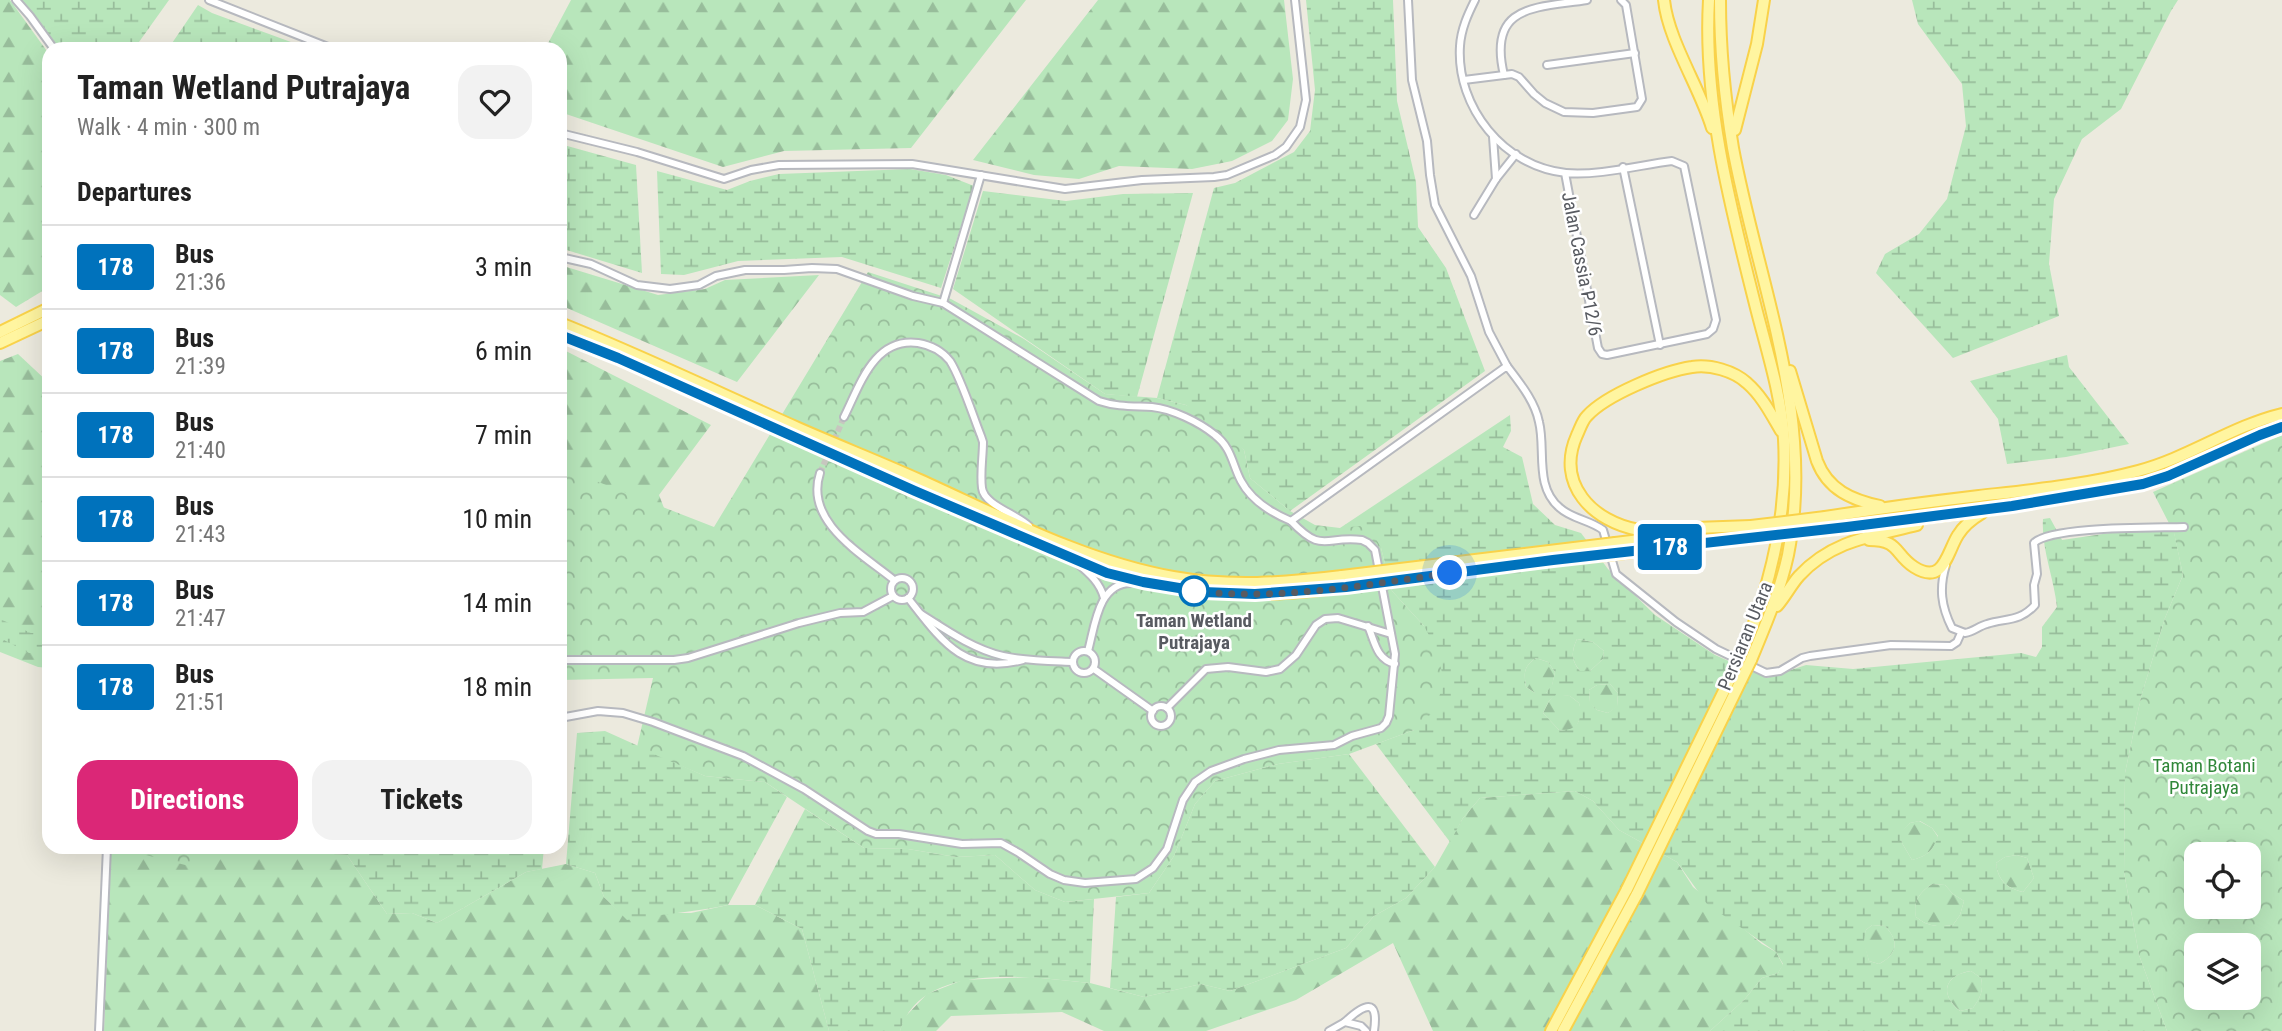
<!DOCTYPE html>
<meta charset="utf-8">
<style>
:root{--surface:#fff;--page:#f2f2f2;--text:#222;--muted:#767676;--line:#e0e0e0;--accent:#db2777}
body{margin:0;font-family:"Roboto Condensed",sans-serif;background:var(--page);color:var(--text);height:100vh;display:flex;flex-direction:column;font-size:26px;white-space:nowrap}
*{box-sizing:border-box;margin:0}
p{font-size:23px;color:var(--muted)}
.icon{flex:none;width:38px;height:38px;fill:none;stroke:currentColor;stroke-width:2;stroke-linecap:round;stroke-linejoin:round}
.map{position:relative;flex:1;overflow:hidden}
.side{position:absolute;left:42px;top:42px;width:525px;height:812px;display:flex;flex-direction:column;background:var(--surface);border-radius:21px;box-shadow:0 7px 28px #0002}
.side>*{flex:none}
.badge{padding:0 14px;border-radius:5px;font-size:24px;line-height:46px}
.buttons{position:absolute;left:2184px;top:842px;display:grid;gap:14px}
.buttons a{display:grid;place-items:center;width:77px;height:77px;border-radius:14px;background:var(--surface);box-shadow:0 7px 28px #0002;font-size:35px}
.you{position:absolute;width:35px;height:35px;margin:-18px;border:5px solid #fff;border-radius:50%;background:#1a73e8;box-shadow:0 0 0 10px #1a73e833}
.map>.badge{position:absolute;translate:-50% -50%;box-shadow:0 0 0 4px #fff}
h2{padding:0 35px;font-size:26px;line-height:63px}
.round{display:grid;place-items:center;flex:none;width:74px;height:74px;border-radius:21px;background:var(--page)}
.head{display:flex;align-items:center;justify-content:space-between;height:119px;padding:0 35px}
h1{font-size:33px;font-weight:700;line-height:52px}
.cta{display:flex;gap:14px;margin-top:auto;padding:14px 35px}
.cta a{flex:1;height:80px;border-radius:21px;background:var(--accent);color:#fff;font-size:28px;font-weight:700;line-height:80px;text-align:center}
.cta a+a{background:var(--page);color:var(--text)}
ul{padding:0;list-style:none}
li{display:flex;align-items:center;gap:21px;height:84px;padding:0 35px;border-top:2px solid var(--line)}
li div{flex:1}
li b{display:block;font-size:26px}
li em{font-style:normal}
li .badge{min-width:77px;font-weight:700;text-align:center}
.map>svg:first-child{display:block}
.forest{fill:url(#forest-firs)}
.wetland{fill:url(#wetland-marsh);fill-rule:evenodd}
.park{fill:url(#park-crowns);fill-rule:evenodd}
.lines{fill:none;stroke-linecap:round;stroke-linejoin:round}
.minor-tunnel{stroke:#c7c6bf;stroke-width:6;stroke-dasharray:6 3;stroke-linecap:butt}
.minor-casing{stroke:#b7b9bf;stroke-width:10}
.primary-casing{stroke:#f9d24a;stroke-width:14}
.minor{stroke:#fff;stroke-width:6}
.primary{stroke:#fff5a0;stroke-width:10}
.primary-bridge-casing{stroke:#f9d24a;stroke-width:14;stroke-linecap:butt}
.primary-bridge{stroke:#fff5a0;stroke-width:10}
.line-casing{stroke:#fff;stroke-width:16}
.line{stroke:#0072bc;stroke-width:10}
.walk{stroke:#585b61;stroke-width:7;stroke-dasharray:0 12.6}
.stop-dot{fill:#fff;stroke:#0072bc;stroke-width:3.5}
.labels{text-anchor:middle;dominant-baseline:central;stroke-width:5;stroke-linejoin:round;paint-order:stroke}
.street-label{font-size:19px;fill:#585b61;stroke:#fff}
.stop-label{font-size:19px;font-weight:bold;fill:#585b61;stroke:#fff}
.park-label{font-size:19px;fill:#308739;stroke:#fff}
</style>
<div class="map">
<svg width="2282" height="1031" viewBox="0 0 2282 1031">
<defs>
<pattern id="forest-firs" width="22" height="20" patternUnits="userSpaceOnUse" patternTransform="scale(1.75)"><rect width="22" height="20" fill="#b8e6bb"/><path d="M5 1l3.5 6h-7zM16 11l3.5 6h-7z" fill="#98bd9b"/></pattern>
<pattern id="wetland-marsh" width="20" height="14" patternUnits="userSpaceOnUse" patternTransform="scale(1.75)"><rect width="20" height="14" fill="#b8e6bb"/><path d="M1 5h8M5 5V1M11 12h8M15 12V8" fill="none" stroke="#98bd9b"/></pattern>
<pattern id="park-crowns" width="20" height="18" patternUnits="userSpaceOnUse" patternTransform="scale(1.75)"><rect width="20" height="18" fill="#b8e6bb"/><path d="M2 6a3 3 0 1 1 6 0M12 15a3 3 0 1 1 6 0" fill="none" stroke="#98bd9b"/></pattern>
</defs>
<rect width="100%" height="100%" fill="#eceade"/>
<g class="forest">
<path d="M0,0H10L49,54V287L16,307L0,295Z"/>
<path d="M571,0H1026L911,148L784,151L723,167L560,112V49H545Z"/>
<path d="M1098,0H1284L1293,79L1288,120L1272,141L1232,161L1192,169L1119,166L1079,179L1034,175L973,160Z"/>
<path d="M560,265L658,295L705,289L725,280L819,275L737,382L560,305Z"/>
<path d="M560,348L711,425L659,495L671,526L560,587Z"/>
<path d="M18,354L49,383V668L38,667L0,652V361Z"/>
<path d="M1577,639L1593,642L1604,651L1603,659L1590,671H1580C1571,660 1571,652 1577,639Z"/>
<path d="M1536,658L1548,662L1555,672L1552,686L1546,693H1535L1526,687C1524,673 1523,667 1536,658Z"/>
<path d="M1610,684L1618,693L1617,707L1608,713L1597,710L1590,703L1589,690L1597,685Z"/>
<path d="M1556,694L1570,696L1579,703L1582,714L1576,727L1567,731L1559,730L1543,713L1549,701Z"/>
<path d="M1575,791L1593,801L1619,830L1677,862L1693,887L1762,944L1776,952L1783,965L1778,973L1762,978L1744,1000L1710,1031H1433L1393,943L1296,1000L1206,1031H1104L1062,1012L951,1016L936,1031H900L904,1018L927,994L963,980L1031,977L1090,983L1144,997L1201,984L1230,991L1346,948L1374,916L1406,898L1435,867L1463,818L1480,798Z"/>
<path d="M1919,821L1932,828L1938,837C1933,851 1927,856 1912,860L1902,843L1899,833L1910,823Z"/>
<path d="M111,847H297L300,851L347,855L387,914L412,913L437,923L526,872L566,864L595,873L604,897L627,919L663,913H691L728,905H755L802,929L829,1031H104Z"/>
<path d="M2017,855L2027,858L2034,878L2023,892C2006,888 1998,880 1996,863L2005,857Z"/>
<path d="M1932,884L1945,885L1953,894L1964,901L1960,915L1953,925C1938,927 1928,927 1916,917C1913,901 1919,893 1932,884Z"/>
<path d="M1872,925L1885,926C1900,942 1897,954 1879,964L1869,961L1863,941L1866,930Z"/>
<path d="M1971,971L1981,978C1984,991 1980,998 1973,1008L1960,1011C1939,994 1944,975 1971,971Z"/>
</g>
<g class="wetland">
<path d="M22,0H169L134,49H60Z"/>
<path d="M1306,0H1393L1397,101L1416,182L1418,227L1446,268L1485,371L1290,511L1250,478L1244,450L1186,405L1157,398L1214,188L1235,183L1294,152L1310,131L1315,90Z"/>
<path d="M1912,0H2178L2171,11L2121,109L2082,139L2054,199L2049,264L2059,316L1953,358L1876,273L1885,254L1919,234L1947,199L1966,126L1962,84L1918,24Z"/>
<path d="M198,5L212,13L310,49H168Z"/>
<path d="M560,144L636,165L642,273L560,248Z"/>
<path d="M910,169L946,175L974,186L941,288L842,257L738,261L684,275L661,274L657,171L727,190L750,181L779,174Z"/>
<path d="M983,191L1066,201L1123,194L1193,193L1137,397L1105,394L953,289Z"/>
<path d="M2067,355L2069,367L2129,444L2066,457L2007,464L1998,419L1970,381Z"/>
<path d="M1510,415L1511,431L1503,447L1522,457L1533,504L1555,525L1581,533L1608,569L1655,615L1715,655L1767,678L1806,665L1853,669L2021,653L2036,657L2042,647V627L2057,607C2054,578 2041,548 2043,519L2050,518L2062,540L2137,529L2174,532L2183,575L2165,618L2141,697L2125,773L2124,872L2139,955L2167,1031H1710L1744,1000L1762,978L1778,973L1783,964L1776,952L1707,904L1677,862L1619,830L1593,801L1575,791L1480,798L1463,818L1450,842L1376,744L1414,730L1424,626L1392,591L1381,548L1340,528ZM1577,639L1593,642L1604,651L1603,659L1590,671H1580C1571,660 1571,652 1577,639ZM1536,658L1548,662L1555,672L1552,685L1546,693H1535L1526,687C1524,673 1523,667 1536,658ZM1610,684L1618,693L1617,706L1608,713L1597,710L1590,702L1589,690L1597,685ZM1556,695L1570,696L1579,703C1583,719 1578,732 1559,730L1543,713L1549,701ZM1920,821L1932,828L1938,836C1933,851 1927,856 1912,860L1902,843L1900,833L1910,823ZM2017,855L2027,858L2034,878L2023,892C2006,888 1998,880 1996,863L2005,857ZM1932,884L1945,885L1953,894L1964,901L1960,915L1953,925C1938,927 1928,927 1916,917C1913,901 1919,893 1932,884ZM1872,925L1885,926C1900,942 1897,954 1879,964L1869,961L1864,941L1866,930ZM1971,971L1981,978C1984,991 1980,998 1973,1008L1960,1011C1939,994 1944,975 1971,971Z"/>
<path d="M0,619L31,633H49V654L29,653L0,638Z"/>
<path d="M605,731L705,776L765,782L787,797L728,905C694,912 661,914 627,920L604,897L595,873L566,864L577,733Z"/>
<path d="M1349,754L1435,867L1406,898L1374,916L1346,948L1230,991L1201,984L1144,997L1110,988L1116,897L1149,893L1174,856L1195,804L1215,781L1278,764Z"/>
<path d="M805,809L864,848L908,849L956,857L995,855L1035,890L1065,902L1094,899L1090,983C1034,977 921,960 900,1031H829L802,929L755,905Z"/>
<path d="M337,847H544L542,869L526,872L437,923L412,913L387,914L347,855L332,854Z"/>
</g>
<g class="park">
<path d="M868,272L951,299L1024,339L1105,394L1157,398L1186,405L1217,422L1244,450L1250,478L1290,511L1315,525L1340,528L1360,526L1373,533L1381,548L1392,591L1424,626L1438,652L1444,684L1433,712L1414,730L1349,754L1278,764L1215,781L1195,804L1174,856L1149,893L1065,902L1035,890L995,855L956,857L908,849L864,848L765,782L705,776L637,747L653,678L560,680V467L714,527Z"/>
<path d="M2282,435V1031H2167L2139,955L2124,872L2125,773L2141,697L2165,618L2183,575L2174,533L2153,492ZM2196,854H2249V906H2196ZM2196,945H2249V998H2196Z"/>
<path d="M135,847H211L201,869L134,852Z"/>
</g>
<g class="lines">
<path class="minor-tunnel" d="M820,473L844,417"/>
<defs>
<g id="minor">
<path d="M16,0L30,16L54,49"/>
<path d="M209,0L333,49"/>
<path d="M1408,0L1412,80L1427,141L1430,175L1435,205L1471,276L1489,332L1507,366"/>
<path d="M1475,0C1468,14 1461,29 1460,46C1456,107 1504,167 1566,173C1598,176 1640,165 1672,161L1684,166L1716,320L1713,329L1707,334L1607,355L1602,354L1598,348L1565,173"/>
<path d="M1547,65L1635,53"/>
<path d="M1504,75C1487,4 1536,8 1587,0"/>
<path d="M1464,80L1512,74L1519,77L1534,94L1545,103L1564,112L1593,113L1637,107L1642,99L1626,5L1621,0"/>
<path d="M560,133L637,152L724,179L751,170L779,165L912,164L1065,189L1142,180L1214,177L1227,175L1275,155L1286,147L1300,127L1306,100L1295,0"/>
<path d="M1493,137L1496,179"/>
<path d="M1623,167L1660,345"/>
<path d="M1474,215L1496,179L1516,154"/>
<path d="M560,257L591,264L637,285L670,289L699,285L716,276L745,270H784L812,268L837,269L913,296L943,303L1099,401C1117,407 1133,406 1152,407C1172,409 1199,422 1215,435C1232,448 1232,464 1241,481C1251,500 1272,513 1291,521"/>
<path d="M943,303L981,175"/>
<path d="M844,417C860,385 874,337 918,343C930,345 942,351 950,361C961,378 973,416 981,436L983,442C983,457 980,473 982,488C984,505 1017,514 1029,526"/>
<path d="M820,473C804,522 862,554 894,580"/>
<path d="M1078,564C1090,574 1100,583 1104,598"/>
<path d="M1946,565C1939,588 1941,606 1952,628L1965,633C1973,632 1979,626 1987,624C2005,618 2020,622 2035,605L2034,585L2037,574L2034,543C2051,526 2155,528 2184,527"/>
<circle cx="902" cy="589" r="11"/>
<path d="M908,598C941,640 964,676 1023,660"/>
<path d="M921,614C946,630 973,649 1003,656C1026,661 1049,661 1073,662"/>
<path d="M1368,626C1375,642 1376,659 1395,664"/>
<circle cx="1084" cy="662" r="11"/>
<path d="M1088,651C1095,626 1098,583 1131,583"/>
<path d="M560,660H674L688,658L799,623L840,613L863,612L893,596"/>
<path d="M1094,669L1153,711"/>
<circle cx="1161" cy="716" r="10"/>
<path d="M1167,708L1206,669L1228,667L1266,672L1280,669L1296,655L1316,625L1325,619L1338,618L1391,634"/>
<path d="M560,718L598,711L623,713L653,722L743,756L804,789L868,831L876,834H899L962,844L1001,843L1019,853L1050,874L1064,880L1085,883L1136,879L1153,868L1167,849L1183,800L1195,782L1211,771L1244,759L1279,750L1334,745L1352,736L1381,728L1386,723L1389,716L1395,654L1375,550L1368,543L1362,540C1325,535 1323,555 1291,521L1507,366C1519,382 1535,401 1539,422C1546,449 1534,487 1560,508C1572,519 1590,520 1603,530L1616,574L1676,622L1716,649L1766,673L1780,671L1802,658L1810,656L1891,645L1951,646L1957,642L1961,633"/>
<path d="M1345,1022C1364,1004 1379,997 1374,1031"/>
<path d="M99,1031L107,847"/>
<path d="M1329,1031L1345,1022L1361,1026L1366,1031"/>
</g>
<g id="primary">
<path d="M1664,0C1668,40 1700,88 1712,128"/>
<path d="M1709,0C1703,102 1730,205 1755,304C1766,348 1781,393 1784,439C1788,515 1771,586 1741,656"/>
<path d="M1720,0C1720,49 1725,100 1733,148C1758,283 1816,416 1788,555C1780,592 1765,626 1751,660"/>
<path d="M1735,130L1757,44L1764,0"/>
<path d="M560,323C640,355 719,393 798,428C839,446 880,462 920,480C1002,517 1084,561 1173,577C1229,587 1285,583 1342,576"/>
<path d="M0,332L49,308"/>
<path d="M560,335L618,358L893,481L1107,573C1155,586 1203,594 1253,594C1284,595 1315,590 1346,587"/>
<path d="M0,343L49,320"/>
<path d="M1790,371L1817,461C1828,490 1852,500 1880,506"/>
<path d="M1825,517C1876,509 1927,502 1979,496C2032,490 2086,485 2138,471C2188,458 2232,426 2282,414"/>
<path d="M1751,526L1639,530C1593,522 1555,484 1577,435C1580,429 1582,421 1587,416C1606,395 1664,371 1692,367C1710,364 1734,371 1747,383C1762,396 1771,414 1781,431"/>
<path d="M1827,530L1987,510L2143,484C2191,468 2235,443 2282,427"/>
<path d="M1869,540C1900,540 1894,554 1914,567C1944,586 1947,552 1958,535C1964,525 1972,519 1982,513"/>
<path d="M1615,543L1682,535"/>
<path d="M1616,554L1750,538"/>
<path d="M1777,606C1785,597 1791,585 1799,576C1832,540 1873,536 1917,525"/>
<path d="M1551,1031L1627,889"/>
<path d="M1563,1031L1637,894"/>
</g>
</defs>
<use href="#minor" class="minor-casing"/>
<use href="#primary" class="primary-casing"/>
<use href="#minor" class="minor"/>
<use href="#primary" class="primary"/>
<defs>
<g id="primary-bridge">
<path d="M1751,526L1825,517"/>
<path d="M1750,538L1827,530"/>
<path d="M1342,576L1615,543"/>
<path d="M1346,587L1553,560L1616,554"/>
<path d="M1627,889L1741,656"/>
<path d="M1637,894L1751,660"/>
</g>
</defs>
<use href="#primary-bridge" class="primary-bridge-casing"/>
<use href="#primary-bridge" class="primary-bridge"/>
</g>
<g class="lines">
<defs>
<path id="line" d="M560,335L618,358L915,491L1107,573L1143,582L1203,592L1255,594L1346,587L1553,560L1847,527L2012,506L2143,484L2168,476L2260,435L2282,427"/>
</defs>
<use href="#line" class="line-casing"/>
<use href="#line" class="line"/>
<path class="walk" d="M1194,591C1279,601 1365,585 1450,573"/>
</g>
<circle class="stop-dot" cx="1194" cy="591" r="14"/>
<g class="labels">
<g class="street-label">
<text transform="translate(1582 264) rotate(79)">Jalan Cassia P12/6</text>
<text transform="translate(1745 636) rotate(-68)">Persiaran Utara</text>
</g>
<g class="stop-label">
<text x="1194" y="620">Taman Wetland<tspan x="1194" dy="22">Putrajaya</tspan></text>
</g>
<g class="park-label">
<text x="2204" y="765">Taman Botani<tspan x="2204" dy="22">Putrajaya</tspan></text>
</g>
</g>
</svg>
<div class="buttons">
<a><svg class="icon" aria-label="locate" viewBox="0 0 24 24"><circle cx="12" cy="12" r="6"/><path d="M12 2v4M12 18v4M2 12h4M18 12h4"/></svg></a>
<a><svg class="icon" aria-label="layers" viewBox="0 0 24 24"><path d="M12 4l9 5-9 5-9-5zM3 14l9 5 9-5"/></svg></a>
</div>
<div class="you" style="left:1450px;top:573px"></div>
<b class="badge" style="left:1670px;top:547px;background:#0072bc;color:#fff">178</b>
<section class="side">
<div class="head"><div><h1>Taman Wetland Putrajaya</h1><p>Walk · 4 min · 300 m</p></div><a class="round"><svg class="icon" aria-label="heart" viewBox="0 0 24 24"><path d="M12 20l-8-8c-3-5 5-10 8-4 3-6 11-1 8 4z"/></svg></a></div>
<h2>Departures</h2>
<ul>
<li><span class="badge" style="background:#0072bc;color:#fff">178</span><div><b>Bus</b><p>21:36</p></div><em>3 min</em></li>
<li><span class="badge" style="background:#0072bc;color:#fff">178</span><div><b>Bus</b><p>21:39</p></div><em>6 min</em></li>
<li><span class="badge" style="background:#0072bc;color:#fff">178</span><div><b>Bus</b><p>21:40</p></div><em>7 min</em></li>
<li><span class="badge" style="background:#0072bc;color:#fff">178</span><div><b>Bus</b><p>21:43</p></div><em>10 min</em></li>
<li><span class="badge" style="background:#0072bc;color:#fff">178</span><div><b>Bus</b><p>21:47</p></div><em>14 min</em></li>
<li><span class="badge" style="background:#0072bc;color:#fff">178</span><div><b>Bus</b><p>21:51</p></div><em>18 min</em></li>
</ul>
<div class="cta"><a>Directions</a><a>Tickets</a></div>
</section>
</div>
